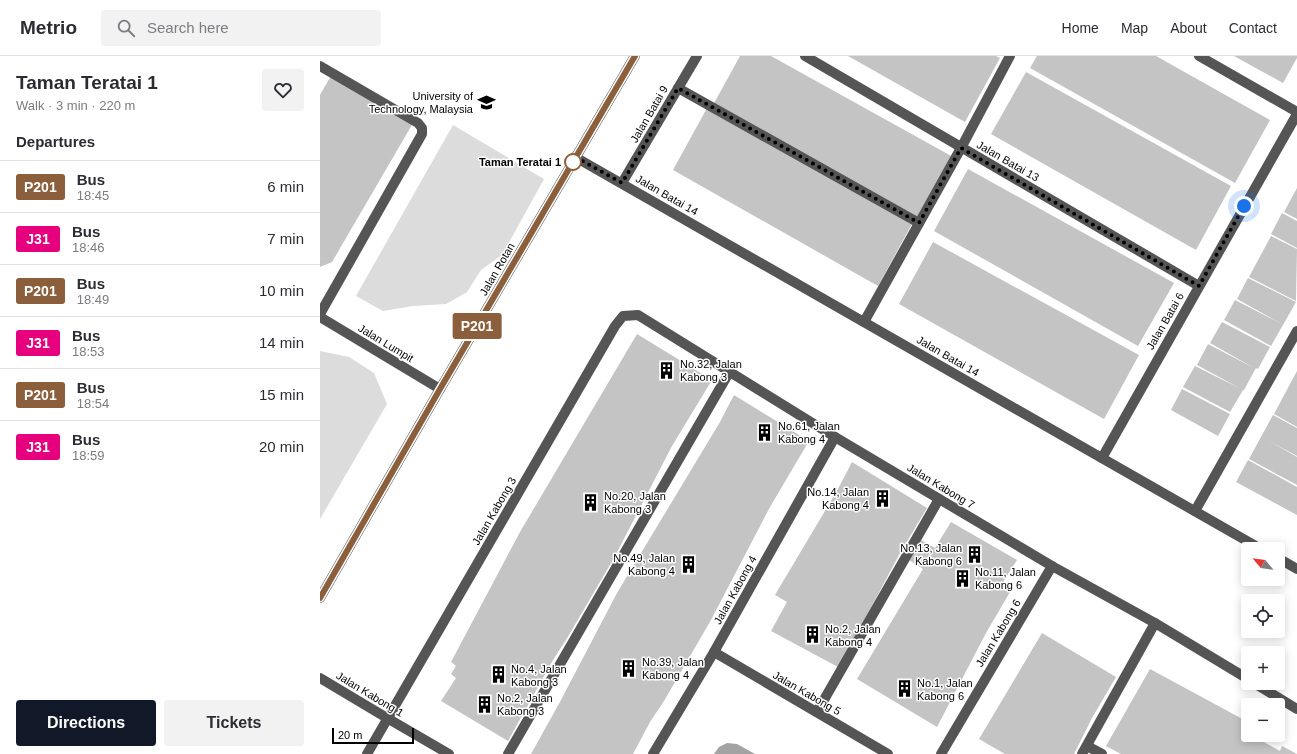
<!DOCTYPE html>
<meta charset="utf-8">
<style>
:root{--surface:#fff;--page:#f2f2f3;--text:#2b2b33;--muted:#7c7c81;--line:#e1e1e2;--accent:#111827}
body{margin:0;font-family:Helvetica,sans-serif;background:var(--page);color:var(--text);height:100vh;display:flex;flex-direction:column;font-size:15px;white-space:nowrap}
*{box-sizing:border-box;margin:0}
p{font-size:13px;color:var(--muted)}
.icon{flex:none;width:22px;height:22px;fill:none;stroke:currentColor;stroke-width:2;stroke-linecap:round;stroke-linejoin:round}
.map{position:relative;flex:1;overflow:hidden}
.details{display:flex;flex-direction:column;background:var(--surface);width:320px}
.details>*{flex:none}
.badge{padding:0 8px;border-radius:3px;font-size:14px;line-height:26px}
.needle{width:26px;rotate:299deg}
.buttons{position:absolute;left:921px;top:486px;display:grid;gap:8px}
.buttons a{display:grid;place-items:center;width:44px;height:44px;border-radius:4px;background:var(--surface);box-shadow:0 2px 10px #0003;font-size:20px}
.scale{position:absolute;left:12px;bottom:10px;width:82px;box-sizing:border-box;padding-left:4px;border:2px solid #000;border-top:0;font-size:11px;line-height:14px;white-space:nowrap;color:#000;-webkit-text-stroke:3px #fff;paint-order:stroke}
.you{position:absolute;width:20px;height:20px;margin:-10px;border:3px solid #fff;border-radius:50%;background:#1a73e8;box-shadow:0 0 0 6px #1a73e833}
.map>.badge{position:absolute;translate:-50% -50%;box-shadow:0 0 0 2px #fff}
h2{padding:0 16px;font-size:15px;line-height:36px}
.round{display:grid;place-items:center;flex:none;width:42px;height:42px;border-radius:4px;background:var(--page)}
.overview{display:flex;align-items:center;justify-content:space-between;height:68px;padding:0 16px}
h1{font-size:19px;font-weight:700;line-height:30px}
.cta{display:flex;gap:8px;margin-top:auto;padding:8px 16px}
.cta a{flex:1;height:46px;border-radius:4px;background:var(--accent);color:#fff;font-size:16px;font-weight:700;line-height:46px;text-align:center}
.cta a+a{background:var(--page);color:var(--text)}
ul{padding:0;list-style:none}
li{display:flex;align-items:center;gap:12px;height:52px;padding:0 16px;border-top:1px solid var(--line)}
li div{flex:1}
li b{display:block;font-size:15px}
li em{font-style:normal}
li .badge{min-width:44px;font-weight:700;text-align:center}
header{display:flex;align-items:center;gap:24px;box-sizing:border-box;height:56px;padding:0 20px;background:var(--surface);border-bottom:1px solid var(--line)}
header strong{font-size:19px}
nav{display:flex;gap:22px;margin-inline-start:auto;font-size:14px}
.search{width:280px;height:36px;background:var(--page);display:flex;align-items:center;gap:10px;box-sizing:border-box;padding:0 14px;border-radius:4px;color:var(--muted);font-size:15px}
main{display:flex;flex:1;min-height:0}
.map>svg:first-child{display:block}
.green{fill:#dcdcdc}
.water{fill:#a3a3a3}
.building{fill:#c4c4c4}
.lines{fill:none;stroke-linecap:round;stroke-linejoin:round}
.minor{stroke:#555;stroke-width:10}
.line-casing{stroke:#fff;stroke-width:9}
.line{stroke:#8b5e3c;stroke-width:6}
.walk{stroke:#000;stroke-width:4;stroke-dasharray:0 7.2}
.stop-dot{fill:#fff;stroke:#8b5e3c;stroke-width:2}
.labels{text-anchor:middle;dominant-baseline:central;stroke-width:3;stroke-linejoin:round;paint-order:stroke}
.poi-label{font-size:11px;fill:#000;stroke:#fff;text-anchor:start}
.street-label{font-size:11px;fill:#000;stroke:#fff}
.stop-label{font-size:11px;font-weight:bold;fill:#000;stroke:#fff;text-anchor:end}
</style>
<header>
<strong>Metrio</strong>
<div class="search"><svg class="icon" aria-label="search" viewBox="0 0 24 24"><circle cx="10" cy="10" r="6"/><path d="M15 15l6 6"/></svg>Search here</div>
<nav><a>Home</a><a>Map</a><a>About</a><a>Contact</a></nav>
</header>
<main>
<section class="details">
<div class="overview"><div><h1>Taman Teratai 1</h1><p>Walk · 3 min · 220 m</p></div><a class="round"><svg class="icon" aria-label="heart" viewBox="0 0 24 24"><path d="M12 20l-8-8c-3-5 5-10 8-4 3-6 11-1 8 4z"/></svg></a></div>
<h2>Departures</h2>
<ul>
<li><span class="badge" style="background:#8b5e3c;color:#fff">P201</span><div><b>Bus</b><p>18:45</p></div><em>6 min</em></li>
<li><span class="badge" style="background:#e6007e;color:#fff">J31</span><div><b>Bus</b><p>18:46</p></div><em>7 min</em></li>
<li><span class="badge" style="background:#8b5e3c;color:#fff">P201</span><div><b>Bus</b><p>18:49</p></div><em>10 min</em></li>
<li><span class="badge" style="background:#e6007e;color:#fff">J31</span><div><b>Bus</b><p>18:53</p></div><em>14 min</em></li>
<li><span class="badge" style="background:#8b5e3c;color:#fff">P201</span><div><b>Bus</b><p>18:54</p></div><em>15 min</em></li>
<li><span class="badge" style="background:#e6007e;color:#fff">J31</span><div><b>Bus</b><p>18:59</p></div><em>20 min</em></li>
</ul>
<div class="cta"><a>Directions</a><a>Tickets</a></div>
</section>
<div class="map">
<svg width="977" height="698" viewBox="0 0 977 698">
<rect width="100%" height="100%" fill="#fff"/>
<g class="green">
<path d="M133,69L224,123L182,199L161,214L147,236L126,248L93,250L63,255L36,240Z"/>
<path d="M0,295L29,301L54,317L67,348L0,463Z"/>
</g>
<path class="water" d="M407,687L417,688L435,698H394L399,691Z"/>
<g class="building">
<path d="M420,0H451L633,101L597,164L393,49Z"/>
<path d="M528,0H676L680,2L645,66Z"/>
<path d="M717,0H836L950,64L915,127L710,12Z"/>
<path d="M914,0H977V2L963,27Z"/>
<path d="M706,16L911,130L876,194L671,78Z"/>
<path d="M12,18L96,62L12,206L0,211V39Z"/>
<path d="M387,52L593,166L558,230L353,114Z"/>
<path d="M648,113L854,227L818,290L614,175Z"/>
<path d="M977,132V163L964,156Z"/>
<path d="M962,157L977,165V192L951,178Z"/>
<path d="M951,180L977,193L976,245L929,221Z"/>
<path d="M613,186L819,299L784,363L579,248Z"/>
<path d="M928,222L976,246L951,290L904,264L915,244L962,268L917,243Z"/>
<path d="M902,266L950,291L938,313L936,312L924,334H923L910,356L863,331L875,310L921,333L877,309L888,288L934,312L890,287Z"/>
<path d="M317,278L392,324L352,390L294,502L246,584L233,604L188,685L121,645L136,622L131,618L136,610L131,606L200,476Z"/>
<path d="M977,315V371L954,358Z"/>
<path d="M862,333L910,358L898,380L851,354Z"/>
<path d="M414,339L489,385L450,451L391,564L344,645L330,666L313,698H211L241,644L297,537L400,366Z"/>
<path d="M953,359L977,372V400L949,385L977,401V429L929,403Z"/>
<path d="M928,404L977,431V459L916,426Z"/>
<path d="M532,406L607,452L580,497L545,563L518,611L451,575L467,546L455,539L518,433Z"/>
<path d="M631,466L697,504L680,531L690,536L666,577L617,671L537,623L603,513L589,504L601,484L615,492Z"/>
<path d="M722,577L796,621L772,662L754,698H685L659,683Z"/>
<path d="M830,613L928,666V679H936L935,681L960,695L962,690L977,698H801L786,690Z"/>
</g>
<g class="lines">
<g class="minor">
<path d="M485,0L879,230"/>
<path d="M879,0L977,56"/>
<path d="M0,10L98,67L102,72V78L0,258"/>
<path d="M358,32L599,167"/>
<path d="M255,101L941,493"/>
<path d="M302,127L377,0"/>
<path d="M0,261L120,333"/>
<path d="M544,266L641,92L690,0"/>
<path d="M782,402L977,58"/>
<path d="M875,455L977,275"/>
<path d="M958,502L977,513"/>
<path d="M0,542L120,333L315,0"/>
<path d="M394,596L568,698"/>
<path d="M0,622L67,662L129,698"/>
<path d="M934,627L977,653"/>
<path d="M497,656L619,443"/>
<path d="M767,690L782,698"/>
<path d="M47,698L295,270L303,260L318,259L515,381L732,510L835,567L928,623"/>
<path d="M188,698L410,315"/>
<path d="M333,698L394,596L515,381"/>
<path d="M621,698L732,510"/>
<path d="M762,698L835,567"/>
</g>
</g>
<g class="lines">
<defs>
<path id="line" d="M0,542L120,333L315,0"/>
</defs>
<use href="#line" class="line-casing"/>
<use href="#line" class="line"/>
<path class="walk" d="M253,106L255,101L302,127L358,32L599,167L641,92L879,230L924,150"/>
</g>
<defs>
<symbol id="university-bare" viewBox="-9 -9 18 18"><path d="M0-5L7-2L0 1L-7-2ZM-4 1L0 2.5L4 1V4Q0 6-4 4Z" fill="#000" stroke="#fff" stroke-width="2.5" paint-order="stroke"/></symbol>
<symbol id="building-bare" viewBox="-9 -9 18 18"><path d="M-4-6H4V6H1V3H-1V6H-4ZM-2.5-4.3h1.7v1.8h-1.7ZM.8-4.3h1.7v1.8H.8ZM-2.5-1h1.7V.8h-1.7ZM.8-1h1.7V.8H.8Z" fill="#000" stroke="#fff" stroke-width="2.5" paint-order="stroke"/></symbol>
</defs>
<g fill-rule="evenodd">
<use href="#university-bare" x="154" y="34" width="25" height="25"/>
<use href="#building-bare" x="334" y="302" width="25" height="25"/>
<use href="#building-bare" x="432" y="364" width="25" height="25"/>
<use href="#building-bare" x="550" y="430" width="25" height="25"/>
<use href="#building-bare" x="258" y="434" width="25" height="25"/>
<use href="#building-bare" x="642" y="486" width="25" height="25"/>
<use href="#building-bare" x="356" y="496" width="25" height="25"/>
<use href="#building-bare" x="630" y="510" width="25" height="25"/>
<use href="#building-bare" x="480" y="566" width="25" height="25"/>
<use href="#building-bare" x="296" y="600" width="25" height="25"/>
<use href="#building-bare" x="166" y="606" width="25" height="25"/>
<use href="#building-bare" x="572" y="620" width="25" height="25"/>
<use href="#building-bare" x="152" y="636" width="25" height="25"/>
</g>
<circle class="stop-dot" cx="253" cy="106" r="8"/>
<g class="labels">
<g class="poi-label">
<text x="153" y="40" text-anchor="end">University of<tspan x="153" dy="13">Technology, Malaysia</tspan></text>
<text x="360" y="308">No.32, Jalan<tspan x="360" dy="13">Kabong 3</tspan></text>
<text x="458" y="370">No.61, Jalan<tspan x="458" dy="13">Kabong 4</tspan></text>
<text x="549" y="436" text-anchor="end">No.14, Jalan<tspan x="549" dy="13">Kabong 4</tspan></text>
<text x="284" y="440">No.20, Jalan<tspan x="284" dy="13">Kabong 3</tspan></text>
<text x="642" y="492" text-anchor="end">No.13, Jalan<tspan x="642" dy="13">Kabong 6</tspan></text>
<text x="355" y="502" text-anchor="end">No.49, Jalan<tspan x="355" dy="13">Kabong 4</tspan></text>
<text x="655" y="516">No.11, Jalan<tspan x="655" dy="13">Kabong 6</tspan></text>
<text x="505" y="573">No.2, Jalan<tspan x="505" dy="13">Kabong 4</tspan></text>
<text x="322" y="606">No.39, Jalan<tspan x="322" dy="13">Kabong 4</tspan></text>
<text x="191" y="613">No.4, Jalan<tspan x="191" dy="13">Kabong 3</tspan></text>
<text x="597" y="627">No.1, Jalan<tspan x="597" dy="13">Kabong 6</tspan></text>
<text x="177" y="642">No.2, Jalan<tspan x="177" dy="13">Kabong 3</tspan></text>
</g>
<g class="street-label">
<text transform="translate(329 58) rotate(-60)">Jalan Batai 9</text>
<text transform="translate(688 105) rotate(30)">Jalan Batai 13</text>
<text transform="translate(347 139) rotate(30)">Jalan Batai 14</text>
<text transform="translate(177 213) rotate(-60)">Jalan Rotan</text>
<text transform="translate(845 265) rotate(-60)">Jalan Batai 6</text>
<text transform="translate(66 287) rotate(31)">Jalan Lumpit</text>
<text transform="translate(628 300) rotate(30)">Jalan Batai 14</text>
<text transform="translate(621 430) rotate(31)">Jalan Kabong 7</text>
<text transform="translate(174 455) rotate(-60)">Jalan Kabong 3</text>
<text transform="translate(415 534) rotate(-61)">Jalan Kabong 4</text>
<text transform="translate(678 577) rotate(-59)">Jalan Kabong 6</text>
<text transform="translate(487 637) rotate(30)">Jalan Kabong 5</text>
<text transform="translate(50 638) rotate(31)">Jalan Kabong 1</text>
</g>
<g class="stop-label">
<text x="241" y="106">Taman Teratai 1</text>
</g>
</g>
</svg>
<div class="buttons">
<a><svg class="needle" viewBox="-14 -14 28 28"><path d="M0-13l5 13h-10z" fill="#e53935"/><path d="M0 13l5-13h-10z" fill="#7c7c81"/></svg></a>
<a><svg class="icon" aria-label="locate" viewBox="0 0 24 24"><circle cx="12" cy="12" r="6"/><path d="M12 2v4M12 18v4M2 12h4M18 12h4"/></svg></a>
<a>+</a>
<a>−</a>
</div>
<div class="scale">20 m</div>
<div class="you" style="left:924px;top:150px"></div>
<b class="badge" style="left:157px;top:270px;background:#8b5e3c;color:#fff">P201</b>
</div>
</main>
